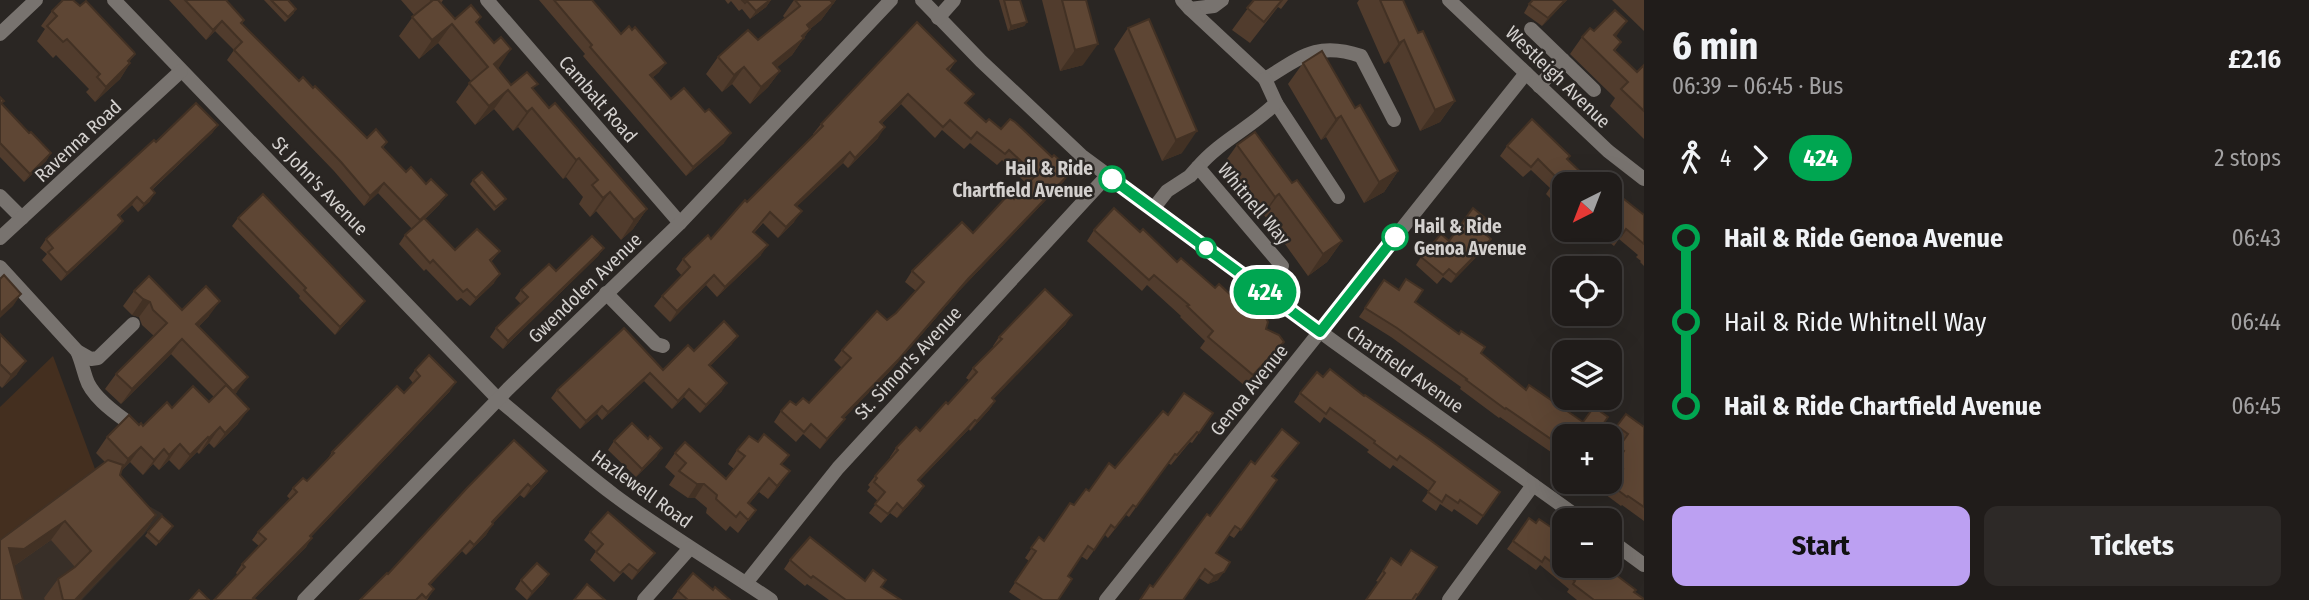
<!DOCTYPE html>
<meta charset="utf-8">
<style>
:root{--surface:#201c1a;--page:#2d2927;--text:#f1f3f6;--muted:#a2a1a2;--line:#3d3a39;--accent:#bca0f2}
body{margin:0;font-family:"Fira Sans Condensed",sans-serif;background:var(--page);color:var(--text);height:100vh;display:flex;flex-direction:column;font-size:26px;white-space:nowrap}
*{box-sizing:border-box;margin:0}
p{font-size:23px;color:var(--muted)}
.icon{flex:none;width:38px;height:38px;fill:none;stroke:currentColor;stroke-width:2;stroke-linecap:round;stroke-linejoin:round}
.map{position:relative;flex:1;overflow:hidden}
.side{display:flex;flex-direction:column;background:var(--surface);width:665px}
.side>*{flex:none}
.badge{padding:0 14px;border-radius:23px;font-size:24px;line-height:46px}
.needle{width:46px;rotate:222deg}
.tools{position:absolute;left:1552px;top:172px;display:grid;gap:14px}
.tools a{display:grid;place-items:center;width:70px;height:70px;border-radius:14px;background:var(--surface);box-shadow:0 7px 28px #0002,0 0 0 2px var(--line);font-size:35px}
.map>.badge{position:absolute;translate:-50% -50%;box-shadow:0 0 0 4px #fff}
.legs{display:flex;align-items:center;gap:10px;height:77px;padding:0 28px;font-size:23px}
.legs p{margin-inline-start:auto}
.headline{display:flex;align-items:center;justify-content:space-between;height:119px;padding:0 28px}
h1{font-size:38px;font-weight:700;line-height:52px}
.cta{display:flex;gap:14px;margin-top:auto;padding:14px 28px}
.cta a{flex:1;height:80px;border-radius:14px;background:var(--accent);color:#111;font-size:28px;font-weight:700;line-height:80px;text-align:center}
.cta a+a{background:var(--page);color:var(--text)}
ul{padding:0 28px;list-style:none}
li{display:flex;align-items:center;gap:24px;height:84px;font-size:26px}
li i{display:grid;place-items:center;width:10px;height:100%;margin:0 9px;background:currentColor}
li i::after{content:'';width:18px;height:18px;margin:-9px;border:5px solid;border-radius:50%;background:var(--surface)}
li p{margin-inline-start:auto}
li:first-child i{background:linear-gradient(#0000 50%,currentColor 0)}
li:last-child i{background:linear-gradient(currentColor 50%,#0000 0)}
main{display:flex;flex:1;min-height:0}
.map>svg:first-child{display:block}
.built{fill:#382f28}
.green{fill:#442f1f}
.lines{fill:none;stroke-linecap:round;stroke-linejoin:round}
.minor{stroke:#78736f;stroke-width:14}
.wall{fill:#513c2d}
.shaded-wall{fill:#423124}
.building{fill:#5e4634;stroke:#423124;stroke-width:2}
.line-1-casing{stroke:#fff;stroke-width:16}
.line-1{stroke:#00a651;stroke-width:10}
.stop-1-dot{fill:#fff;stroke:#00a651;stroke-width:3.5}
.labels{text-anchor:middle;dominant-baseline:central;stroke-width:5;stroke-linejoin:round;paint-order:stroke}
.street-label{font-size:19px;fill:#d4d1cf;stroke:#2a2623}
.stop-label{font-size:19px;font-weight:bold;fill:#d4d1cf;stroke:#2a2623;text-anchor:end}
</style>
<main>
<div class="map">
<svg width="1644" height="600" viewBox="0 0 1644 600">
<rect width="100%" height="100%" fill="#2a2623"/>
<path class="built" d="M98,477L163,514L82,600H0V549Z"/>
<path class="green" d="M53,356L98,477L0,549V407Z"/>
<g class="lines">
<g class="minor">
<path d="M114,0L498,399C537,431 574,465 614,495C665,533 719,565 771,600"/>
<path d="M487,0L680,223"/>
<path d="M922,0L981,61L1083,157L1333,341L1582,520"/>
<path d="M1182,0L1190,9L1214,6L1222,0"/>
<path d="M1449,0L1608,151L1644,179"/>
<path d="M1190,9L1265,79C1301,57 1317,41 1361,56L1394,120"/>
<path d="M938,18L954,0"/>
<path d="M1531,29L1563,60"/>
<path d="M0,34L36,0"/>
<path d="M1539,86L1563,60L1594,90"/>
<path d="M1276,103L1338,197"/>
<path d="M1198,167C1220,141 1252,127 1276,103L1265,79"/>
<path d="M0,196L22,218"/>
<path d="M1153,209L1167,191L1190,176L1198,167L1282,266"/>
<path d="M0,238L181,71"/>
<path d="M0,267L77,351L91,359L98,358L133,324"/>
<path d="M606,293L656,344L663,346"/>
<path d="M77,351C81,360 83,369 86,378C91,395 111,410 125,420"/>
<path d="M1610,540L1644,565"/>
<path d="M746,583L838,468L1107,176"/>
<path d="M304,600L508,389L680,223L891,0"/>
<path d="M644,600L690,548"/>
<path d="M1106,600L1526,73"/>
<path d="M1449,600L1533,485"/>
</g>
</g>
<g class="wall">
<path d="M169,0H226L244,20L242,24L299,81L313,88L367,138L387,142L383,148L406,172L440,204L425,219L455,250L500,251L491,262L494,283L470,306L461,298L457,301L426,269L424,271L399,244L405,235L412,229L378,193L364,206L334,171L227,60L234,50L215,31L206,40Z"/>
<path d="M264,0H288L294,13L285,22Z"/>
<path d="M401,0H443L441,3L455,19L481,17L477,23L497,69L511,85L534,90L549,108L647,209L633,229L621,240L596,211L590,217L579,204L583,197L566,177L563,179L518,127L513,131L494,109L475,125L456,102L471,81L438,43L419,59L399,36L414,15Z"/>
<path d="M539,0H592L621,34L666,63L659,72L652,78L671,99L724,143L686,176L583,56L585,54Z"/>
<path d="M725,0H771L766,7L750,19L742,9L739,11L731,1L728,4Z"/>
<path d="M794,0H836L821,20L810,29L792,55L777,67L780,71L768,87L750,104L732,84L722,92L706,74L718,57L758,40L785,18L783,16Z"/>
<path d="M999,0H1020L1027,22L1024,26L1008,31Z"/>
<path d="M1042,0H1086L1083,65L1060,71Z"/>
<path d="M1254,0H1288L1281,9L1278,7L1250,43L1232,30Z"/>
<path d="M1359,0H1403L1418,33L1455,101L1440,122L1420,131L1389,61L1384,64L1357,3Z"/>
<path d="M1567,0L1542,26L1524,13L1529,4Z"/>
<path d="M1612,0H1644V31Z"/>
<path d="M52,11L135,54L129,62L130,63L120,79L95,102L86,92L89,89L56,55L53,58L37,41L45,29L41,26Z"/>
<path d="M1128,28L1182,153L1162,161L1114,49Z"/>
<path d="M1594,31L1616,37L1621,42L1615,51L1637,72L1644,65V139L1610,106L1615,98L1570,54L1582,37Z"/>
<path d="M956,61L949,71L967,105L986,122L1064,181L960,290L891,370L844,418L845,419L837,429L820,449L803,434L796,442L774,422L781,411L796,405L809,403L842,368L834,360L842,350L887,320L896,313L916,291L905,282L912,271L973,233L1014,199L1027,184L1002,160L997,165L970,143L964,149L942,130L935,138L901,104L881,124L878,138L848,168L843,163L797,206L794,222L778,238L763,223L754,233L761,255L717,297L706,285L670,322L654,306L662,296L682,276L676,269L683,259L711,239L814,135L813,134L821,124Z"/>
<path d="M1303,63L1355,108L1398,171L1384,192L1364,203L1326,137L1321,140L1288,84Z"/>
<path d="M0,97L4,101L1,104L29,133L51,153L46,161L24,182L0,157Z"/>
<path d="M218,125L212,133L152,190L150,201L138,212L132,205L119,217L117,229L61,281L42,260L47,254L40,248L46,239L156,142Z"/>
<path d="M1237,145L1292,183L1342,241L1327,262L1308,276L1264,215L1260,218L1222,166Z"/>
<path d="M1507,146L1568,160L1589,180L1605,184H1564V207L1557,201L1555,203L1546,194L1550,188L1531,170L1523,177L1500,156Z"/>
<path d="M473,180L503,203L494,211L470,184Z"/>
<path d="M1610,188L1644,215V266L1640,262L1641,261L1636,257L1638,255L1619,239L1614,246L1599,234L1603,229H1610Z"/>
<path d="M238,218L365,301L359,309L335,335L299,298L300,296L232,226Z"/>
<path d="M1094,230L1140,232L1177,262L1215,288L1266,329L1276,353L1245,386L1200,348L1205,341L1180,317L1181,316L1147,285L1142,291L1087,241Z"/>
<path d="M1484,233L1491,239L1486,247L1451,283L1443,277L1437,284L1416,265L1421,257Z"/>
<path d="M604,248L598,256L503,349L490,337L496,328L521,304L515,298L521,290L556,271Z"/>
<path d="M1384,280L1415,302L1526,390L1583,422L1608,417L1564,436V461L1500,417L1499,418L1460,389L1461,387L1391,337L1359,317Z"/>
<path d="M134,291L182,310L209,316L198,327L237,392L235,394L238,424L214,448L209,443L199,454L197,452L179,470L169,460L159,470L153,464L143,475L130,462L121,471L120,475L156,515L143,534L80,600H45L44,598L58,579L75,567L51,540L14,566L0,540L105,462L96,453L107,437L139,425L143,426L172,408L209,402L214,397L171,354L121,404L105,389L116,374L154,336L142,325L139,317L132,315L123,306Z"/>
<path d="M1066,324L993,399L995,401L989,410L970,431L969,429L919,481L924,486L918,495L897,518L890,513L881,523L869,513L878,501L867,491L870,487L868,485L875,476L891,458L890,457L896,448L920,431L948,404L969,380L966,378L973,368L994,347L993,346L999,337Z"/>
<path d="M0,334L17,374L2,388L0,386Z"/>
<path d="M732,344L710,366L722,391L700,413L684,397L672,409L644,381L602,420L597,414L580,429L551,398L557,390L663,370L694,351Z"/>
<path d="M415,370L450,391L311,537L306,547L254,599L236,573L242,564L259,546L252,540L258,532L290,499L287,496L293,488L307,481L327,460L332,452L404,393L413,383L409,378Z"/>
<path d="M1323,377L1364,396L1500,492L1477,525L1454,509L1452,512L1440,504L1436,511L1422,501L1429,491L1393,465L1390,469L1367,452L1369,450L1324,417L1320,423L1294,402L1300,393Z"/>
<path d="M1213,413L1192,443L1190,442L1171,465L1168,463L1129,517L1126,515L1108,538L1105,535L1087,560L1081,556L1068,576L1058,600H1021L1009,592L1029,561L1025,558L1039,537L1044,541L1074,505L1115,468L1168,415Z"/>
<path d="M1626,414L1644,427V521L1622,505L1621,506L1605,494L1616,478L1610,474V471L1618,460L1612,456L1621,443L1610,435Z"/>
<path d="M614,441L657,456L636,477L608,450Z"/>
<path d="M737,450L782,465L780,485L768,499L759,492L749,504L756,510L738,533L730,526L726,531L706,513L707,508L695,498H688L669,485L675,476L665,467L675,453L726,479L734,469L728,464Z"/>
<path d="M1292,451L1273,477L1277,480L1234,538L1229,535L1216,553L1218,580L1208,584L1199,578L1153,587L1210,516L1255,464Z"/>
<path d="M547,471L539,482L524,498L520,495L493,523L486,535L466,555L462,551L430,585L434,589L427,600H360L388,574Z"/>
<path d="M1529,518L1634,592L1644,600H1577L1567,592L1569,589L1540,565L1536,570L1507,549Z"/>
<path d="M173,526L156,546L145,536L148,532Z"/>
<path d="M590,532L649,561L632,580L623,572L614,582L590,560L596,551L584,540Z"/>
<path d="M1391,558L1401,565L1437,567L1415,600H1366L1379,582L1376,581Z"/>
<path d="M790,560L865,581L881,587L901,600H829L807,584L805,586L784,569Z"/>
<path d="M549,574L543,583L527,600L515,589L521,580Z"/>
<path d="M713,590L730,600L672,599L678,591Z"/>
</g>
<g class="shaded-wall">
<path d="M771,0L766,7L750,19L756,11Z"/>
<path d="M831,0H836L821,20L810,29L792,55L762,80L773,63L807,25Z"/>
<path d="M1565,0H1567L1542,26L1548,18Z"/>
<path d="M222,21L215,31L206,40L213,30Z"/>
<path d="M1627,21L1615,38L1614,35Z"/>
<path d="M1027,22L1024,26L1008,31L1011,26Z"/>
<path d="M452,24L438,43L419,59L432,40Z"/>
<path d="M1404,40L1389,61L1384,64L1399,43Z"/>
<path d="M1098,44L1083,65L1060,71L1075,50Z"/>
<path d="M511,49L498,69L494,64Z"/>
<path d="M135,54L124,69L130,63L120,79L95,102L106,87Z"/>
<path d="M666,63L659,72L644,85L650,75Z"/>
<path d="M744,67L732,84L722,92L734,75Z"/>
<path d="M780,71L768,87L750,104L761,87Z"/>
<path d="M508,90L494,109L475,125L489,106Z"/>
<path d="M908,94L901,104L872,133L880,122Z"/>
<path d="M1455,101L1440,122L1420,131L1435,110Z"/>
<path d="M532,108L518,127L513,131L527,112Z"/>
<path d="M1341,116L1326,137L1321,140L1336,119Z"/>
<path d="M218,125L212,133L145,196L151,188Z"/>
<path d="M885,127L878,138L848,168L855,158Z"/>
<path d="M1197,131L1182,153L1162,161L1176,140Z"/>
<path d="M731,133L724,143L686,176L693,167Z"/>
<path d="M850,152L843,163L788,215L795,205Z"/>
<path d="M51,153L46,161L24,182L30,174Z"/>
<path d="M579,158L566,177L563,179L576,160Z"/>
<path d="M1072,171L1064,181L960,290L891,370L835,427L842,417L968,279Z"/>
<path d="M1398,171L1384,192L1364,203L1379,182Z"/>
<path d="M384,183L378,193L364,206L370,196Z"/>
<path d="M610,192L596,211L590,217L603,198Z"/>
<path d="M155,193L150,201L138,212L144,204Z"/>
<path d="M1279,194L1264,215L1260,218L1275,197Z"/>
<path d="M447,195L440,204L413,230L420,220Z"/>
<path d="M137,197L132,205L112,223L118,215Z"/>
<path d="M647,209L633,229L621,240L634,220Z"/>
<path d="M802,211L794,222L778,238L786,227Z"/>
<path d="M123,221L117,229L61,281L67,273Z"/>
<path d="M1491,239L1486,247L1451,283L1456,275Z"/>
<path d="M1342,241L1327,262L1308,276L1323,254Z"/>
<path d="M768,245L761,255L717,297L725,287Z"/>
<path d="M604,248L598,256L503,349L508,341Z"/>
<path d="M500,274L494,283L470,306L476,298Z"/>
<path d="M714,275L706,285L670,322L677,311Z"/>
<path d="M21,294L13,306L0,318V313Z"/>
<path d="M143,299L150,302L139,317L132,315Z"/>
<path d="M220,301L209,316L185,340L196,324Z"/>
<path d="M365,301L359,309L335,335L340,327Z"/>
<path d="M1072,315L1066,324L986,407L992,398Z"/>
<path d="M738,336L732,344L703,373L709,365Z"/>
<path d="M182,339L171,354L121,404L132,389Z"/>
<path d="M1284,342L1276,353L1245,386L1253,375Z"/>
<path d="M26,361L17,374L2,388L11,375Z"/>
<path d="M650,373L644,381L602,420L608,412Z"/>
<path d="M248,377L237,392L223,406L233,391Z"/>
<path d="M456,382L450,391L304,544L310,536Z"/>
<path d="M727,383L722,391L700,413L706,405Z"/>
<path d="M689,389L684,397L672,409L678,401Z"/>
<path d="M995,401L989,410L970,431L977,421Z"/>
<path d="M602,406L597,414L580,429L586,421Z"/>
<path d="M249,409L238,424L214,448L225,433Z"/>
<path d="M845,419L837,429L820,449L827,439Z"/>
<path d="M975,420L969,429L911,489L918,480Z"/>
<path d="M220,427L209,443L199,454L209,438Z"/>
<path d="M208,437L197,452L179,470L190,455Z"/>
<path d="M180,444L169,460L159,470L169,455Z"/>
<path d="M141,447L130,462L118,474L128,459Z"/>
<path d="M662,448L657,456L636,477L642,469Z"/>
<path d="M164,449L153,464L143,475L154,460Z"/>
<path d="M547,471L539,482L524,498L531,487Z"/>
<path d="M790,471L780,485L768,499L777,486Z"/>
<path d="M769,478L759,492L741,514L748,503Z"/>
<path d="M528,484L520,495L484,533L492,522Z"/>
<path d="M697,484H704L695,498H688Z"/>
<path d="M924,486L918,495L897,518L903,509Z"/>
<path d="M156,515L143,534L80,600H75Z"/>
<path d="M65,521L51,540L11,568L9,548Z"/>
<path d="M493,524L486,535L466,555L474,545Z"/>
<path d="M312,538L306,547L253,600H251Z"/>
<path d="M470,541L462,551L421,595L429,584Z"/>
<path d="M655,553L649,561L632,580L638,571Z"/>
<path d="M1224,572L1218,580L1208,584L1214,576Z"/>
<path d="M549,574L543,583L527,600L532,592Z"/>
</g>
<g class="building">
<path d="M63,0H73L80,6L86,1L134,52L135,54L128,61L130,63L106,87L97,77L100,74L67,39L63,42L47,26L57,16L52,11Z"/>
<path d="M185,0H226L244,20L241,23L299,81L303,77L313,88L315,86L367,138L376,129L387,142L382,147L406,172L411,167L426,184L431,179L447,195L420,220L384,183L370,196L341,162L234,50L242,42L222,21L213,30Z"/>
<path d="M271,0H288L296,9L288,17Z"/>
<path d="M431,0H438L455,19L471,5L481,17L476,22L494,43L501,37L511,49L494,64L511,85L527,72L538,84L532,88L549,108L555,103L647,209L634,220L610,192L603,198L592,185L598,180L579,158L576,160L532,108L527,112L508,90L489,106L469,83L488,67L452,24L432,40L412,17L432,1Z"/>
<path d="M554,0H592L621,34L629,26L632,30L635,27L666,63L650,75L671,99L684,88L705,112L709,109L731,133L693,167L590,47L592,45Z"/>
<path d="M742,0H770L756,11L747,1L745,3Z"/>
<path d="M795,0H833L831,1L833,3L807,25L810,29L802,36L804,38L773,63L780,71L761,87L744,67L734,75L718,57L748,30L758,40L800,6Z"/>
<path d="M1004,0H1020L1027,22L1011,26Z"/>
<path d="M1062,0H1086L1098,44L1075,50Z"/>
<path d="M1254,0H1282L1264,22L1247,8Z"/>
<path d="M1380,0H1403L1418,33L1423,31L1455,101L1435,110L1404,40L1399,43Z"/>
<path d="M1533,0H1565L1548,18L1529,4Z"/>
<path d="M1615,10L1627,21L1614,35L1621,42L1614,50L1637,72L1644,65V111L1621,89L1628,82L1582,37L1590,28L1594,31Z"/>
<path d="M1149,19L1197,131L1176,140L1128,28Z"/>
<path d="M917,22L956,61L947,69L974,94L965,103L986,122L989,119L1001,129L1010,119L1015,122L1052,157L1054,155L1072,171L968,279L899,359L842,417L845,419L827,439L811,424L804,432L781,411L790,401L796,405L803,398L809,403L851,358L842,350L877,311L887,320L896,313L924,282L912,271L962,222L973,233L1009,194L1014,199L1036,175L1009,150L1005,154L977,132L971,139L950,120L943,127L908,94L880,122L885,127L855,158L850,152L795,205L802,211L786,227L770,212L753,232L768,245L725,287L714,275L677,311L662,296L690,267L683,259L708,235L711,239L745,200L747,202L823,126L821,124Z"/>
<path d="M1322,51L1355,108L1360,105L1398,171L1379,182L1341,116L1336,119L1303,63Z"/>
<path d="M0,97L4,101L1,103L29,133L31,132L51,153L30,174L0,143Z"/>
<path d="M196,103L218,125L151,188L155,193L144,204L137,197L118,215L123,221L67,273L48,252L53,248L46,239L154,140L156,142Z"/>
<path d="M1532,119L1570,156L1567,159L1589,180L1594,175L1605,184H1564V191L1562,193L1553,184L1558,179L1538,159L1531,167L1507,146Z"/>
<path d="M1255,132L1292,183L1297,180L1342,241L1323,254L1279,194L1275,197L1237,145Z"/>
<path d="M482,172L506,199L496,207L473,180Z"/>
<path d="M1610,188L1644,215V244L1626,229L1621,236L1610,227V219L1611,218L1610,217Z"/>
<path d="M263,194L365,301L340,327L304,290L306,288L238,218Z"/>
<path d="M1114,208L1140,232L1143,229L1177,262L1181,258L1215,288L1219,284L1253,316L1266,318L1268,322L1266,329L1279,335L1284,342L1253,375L1208,337L1213,331L1187,306L1189,305L1154,275L1149,280L1094,230Z"/>
<path d="M1473,208L1491,223L1484,233L1491,239L1456,275L1449,269L1443,275L1421,257L1441,234L1449,241Z"/>
<path d="M424,218L455,250L477,229L500,251L490,260L500,274L476,298L467,289L463,292L433,260L430,263L405,235Z"/>
<path d="M592,236L604,248L508,341L496,328L528,297L521,290L549,264L556,271Z"/>
<path d="M4,275L21,294L0,313V279Z"/>
<path d="M149,276L182,310L206,286L220,301L196,324L248,377L233,391L182,339L132,389L116,374L167,323L153,310L150,302L143,299L134,291Z"/>
<path d="M1406,279L1423,290L1415,302L1459,334L1461,331L1485,347L1481,353L1526,390L1529,385L1583,422L1594,407L1608,417L1595,436H1564V448L1506,408L1505,409L1466,380L1467,379L1397,328L1365,308L1384,280L1399,290Z"/>
<path d="M1045,289L1072,315L992,398L995,401L977,421L975,420L918,480L924,486L903,509L897,503L888,514L875,504L885,492L874,482L877,478L875,476L898,450L896,448L916,427L920,431L946,402L948,404L977,372L973,368L1002,339L999,337Z"/>
<path d="M724,321L738,336L709,365L727,383L706,405L689,389L678,401L650,373L608,412L602,406L586,421L557,390L624,328L663,370L688,345L694,351Z"/>
<path d="M0,334L26,361L11,375L0,364Z"/>
<path d="M429,355L456,382L310,536L312,538L253,598L256,600H214L245,567L242,564L266,539L258,532L297,492L293,488L303,478L307,481L334,453L332,452L397,386L404,393L420,376L415,370Z"/>
<path d="M1330,369L1364,396L1365,395L1430,440L1500,492L1483,516L1460,500L1458,503L1446,495L1442,502L1428,492L1435,482L1400,456L1397,460L1374,443L1375,441L1330,408L1326,414L1300,393L1317,372L1323,377Z"/>
<path d="M226,385L249,409L225,433L220,427L209,438L208,437L190,455L180,444L169,455L164,449L154,460L141,447L128,459L107,437L129,415L139,425L141,423L143,426L167,402L172,408L193,386L209,402Z"/>
<path d="M1184,393L1213,413L1199,433L1197,432L1177,455L1175,454L1136,507L1133,505L1115,528L1111,525L1094,550L1088,546L1068,576L1072,579L1058,600H1043L1015,582L1036,551L1031,548L1039,537L1044,541L1070,503L1074,505L1086,489L1089,491L1109,463L1115,468L1163,411L1168,415Z"/>
<path d="M1626,414L1644,427V507L1628,496L1627,497L1611,485L1623,469L1615,464L1624,451L1619,447L1628,434L1617,426Z"/>
<path d="M632,423L648,439L650,436L662,448L642,469L614,441Z"/>
<path d="M1282,429L1299,443L1272,476L1277,480L1241,530L1235,526L1216,553L1230,562L1224,572L1214,576L1205,569L1183,600H1140L1150,585L1153,587L1207,514L1210,516L1251,461L1255,464Z"/>
<path d="M764,434L789,455L781,464L790,471L777,486L769,478L748,503L756,510L748,520L740,512L736,517L716,499L717,495L704,484H697L679,471L686,463L675,453L685,442L726,479L745,456L737,450L749,436L758,442Z"/>
<path d="M514,440L547,471L531,487L528,484L492,522L493,524L474,545L470,541L429,584L434,589L426,598L422,594L416,600H360L387,573L388,574L467,488Z"/>
<path d="M108,460L123,465L120,475L156,515L75,600H63L58,579L75,567L91,551L65,521L24,549L9,548L23,600H0V540Z"/>
<path d="M608,512L655,553L638,571L629,564L620,573L596,552L603,544L590,532Z"/>
<path d="M162,516L173,526L159,542L148,532Z"/>
<path d="M1529,518L1536,523L1539,519L1564,536V565H1603L1636,590L1634,592L1644,599V600H1594L1573,584L1575,581L1545,557L1542,562L1513,541Z"/>
<path d="M810,537L865,581L873,570L886,580L881,587L901,600H846L813,576L811,578L790,560Z"/>
<path d="M1411,550L1437,567L1418,595L1416,594L1412,600H1366L1385,573L1383,571L1391,558L1401,565Z"/>
<path d="M537,563L549,574L532,592L521,580Z"/>
<path d="M693,573L713,590L715,587L730,600H688L678,591Z"/>
<path d="M587,584L605,600H574Z"/>
<path d="M199,590L209,600H190Z"/>
</g>
<g class="lines">
<defs>
<path id="line-1" d="M1112,179L1320,332L1395,237"/>
</defs>
<use href="#line-1" class="line-1-casing"/>
<use href="#line-1" class="line-1"/>
</g>
<g class="stop-1-dot">
<circle cx="1112" cy="179" r="12"/>
<circle cx="1395" cy="237" r="12"/>
<circle cx="1206" cy="248" r="9"/>
</g>
<g class="labels">
<g class="street-label">
<text transform="translate(1558 77) rotate(44)">Westleigh Avenue</text>
<text transform="translate(598 99) rotate(49)">Cambalt Road</text>
<text transform="translate(78 141) rotate(-43)">Ravenna Road</text>
<text transform="translate(320 186) rotate(46)">St John's Avenue</text>
<text transform="translate(1254 204) rotate(50)">Whitnell Way</text>
<text transform="translate(585 288) rotate(-44)">Gwendolen Avenue</text>
<text transform="translate(908 363) rotate(-47)">St. Simon's Avenue</text>
<text transform="translate(1405 369) rotate(35)">Chartfield Avenue</text>
<text transform="translate(1249 390) rotate(-51)">Genoa Avenue</text>
<text transform="translate(642 489) rotate(36)">Hazlewell Road</text>
</g>
<g class="stop-label">
<text x="1093" y="168">Hail &amp; Ride<tspan x="1093" dy="22">Chartfield Avenue</tspan></text>
<text x="1414" y="226" text-anchor="start">Hail &amp; Ride<tspan x="1414" dy="22">Genoa Avenue</tspan></text>
</g>
</g>
</svg>
<div class="tools">
<a><svg class="needle" viewBox="-14 -14 28 28"><path d="M0-13l5 13h-10z" fill="#e53935"/><path d="M0 13l5-13h-10z" fill="#a2a1a2"/></svg></a>
<a><svg class="icon" aria-label="locate" viewBox="0 0 24 24"><circle cx="12" cy="12" r="6"/><path d="M12 2v4M12 18v4M2 12h4M18 12h4"/></svg></a>
<a><svg class="icon" aria-label="layers" viewBox="0 0 24 24"><path d="M12 4l9 5-9 5-9-5zM3 14l9 5 9-5"/></svg></a>
<a>+</a>
<a>−</a>
</div>
<b class="badge" style="left:1265px;top:292px;background:#00a651;color:#fff">424</b>
</div>
<section class="side">
<div class="headline"><div><h1>6 min</h1><p>06:39 – 06:45 · Bus</p></div><b>£2.16</b></div>
<div class="legs"><svg class="icon" aria-label="walk" viewBox="0 0 24 24"><circle cx="13" cy="4" r="2"/><path d="M13 8l-2 6 4 7M11 14l-3 7M7 12l3-4h3l4 4"/></svg>4<svg class="icon" aria-label="forward" viewBox="0 0 24 24"><path d="M9 5l7 7-7 7"/></svg><b class="badge" style="background:#00a651;color:#fff">424</b><p>2 stops</p></div>
<ul>
<li><i style="color:#00a651"></i><b>Hail &amp; Ride Genoa Avenue</b><p>06:43</p></li>
<li><i style="color:#00a651"></i><span>Hail &amp; Ride Whitnell Way</span><p>06:44</p></li>
<li><i style="color:#00a651"></i><b>Hail &amp; Ride Chartfield Avenue</b><p>06:45</p></li>
</ul>
<div class="cta"><a>Start</a><a>Tickets</a></div>
</section>
</main>
